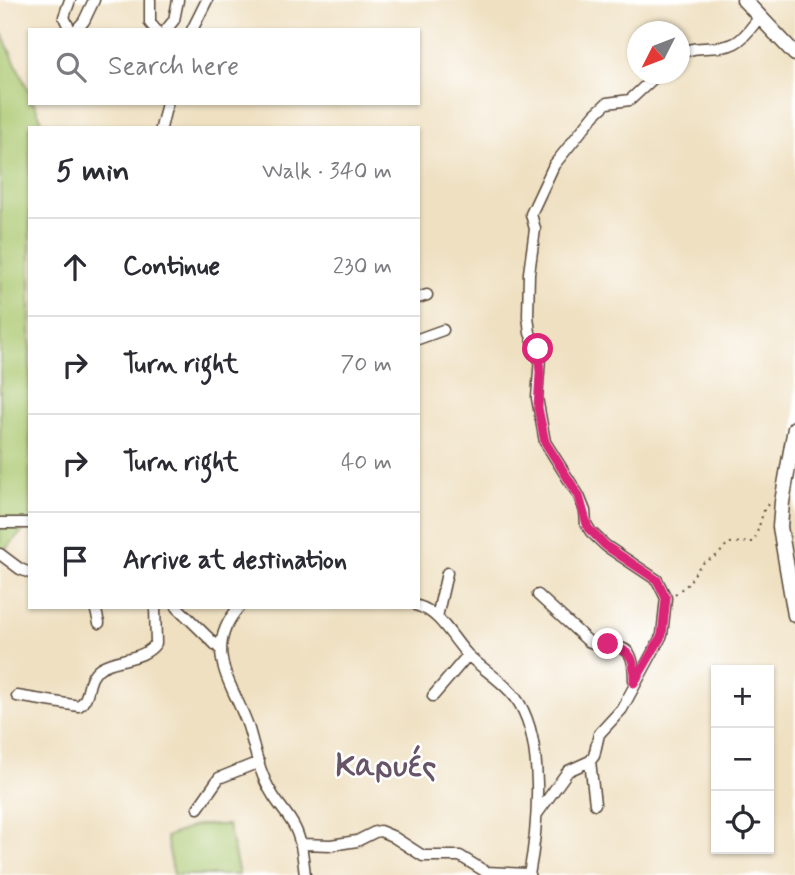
<!DOCTYPE html>
<meta charset="utf-8">
<style>
:root{--surface:#fff;--page:#f2f2f3;--text:#2b2b33;--muted:#7c7c81;--line:#e1e1e2}
body{margin:0;font-family:Mynerve,sans-serif;background:var(--page);color:var(--text)}
.controls{position:absolute;right:21px;bottom:21px;display:grid;overflow:hidden;border-radius:0px;box-shadow:0 2px 5px #0004}
.controls button{width:63px;height:63px;display:grid;place-items:center;padding:0;border:0;border-bottom:2px solid var(--line);background:var(--surface);color:var(--text);font:35px sans-serif}
.compass{position:absolute;left:627px;top:21px;width:63px;height:63px;border-radius:50%;background:var(--surface);box-shadow:0 2px 5px #0004;rotate:228deg}
.stop{position:absolute;width:21px;height:21px;margin:-16px;border:5px solid #db2777;border-radius:50%;background:#fff}
.stop.end{background:#db2777;border-color:#fff;box-shadow:0 2px 7px #0008}
.list{margin:0;padding:0;list-style:none}
h2{display:flex;justify-content:space-between;align-items:center;height:91px;margin:0;padding:0 28px;font-size:30px}
h2 small{font-size:23px;font-weight:400;color:var(--muted)}
.list li{display:grid;grid-template-columns:46px 1fr auto;gap:21px;align-items:center;box-sizing:border-box;height:98px;padding:0 28px;border-top:2px solid var(--line)}
.list b{display:block;font-size:26px;white-space:nowrap}
.list em{font-size:23px;font-style:normal;color:var(--muted)}
.icon{flex:none;width:38px;height:38px;fill:none;stroke:currentColor;stroke-width:2;stroke-linecap:round;stroke-linejoin:round}
.map{position:relative;flex:none;width:795px;height:875px;overflow:hidden}
.search{position:absolute;background:var(--surface);box-shadow:0 2px 5px #0004;left:28px;top:28px;width:392px;height:77px;display:flex;align-items:center;gap:18px;box-sizing:border-box;padding:0 24px;border-radius:0px;color:var(--muted);font-size:26px}
.panel{position:absolute;background:var(--surface);box-shadow:0 2px 5px #0004;left:28px;top:126px;width:392px;height:483px;border-radius:0px}
.map>svg:first-child{display:block}
.green{fill:#abc86f;stroke:#737946;stroke-width:2}
.lines{fill:none;stroke-linecap:round;stroke-linejoin:round}
.minor-casing{stroke:#564536;stroke-width:13}
.major-casing{stroke:#564536;stroke-width:17}
.path{stroke:#564536;stroke-width:2;stroke-dasharray:2 5;stroke-linecap:butt}
.minor{stroke:#fff;stroke-width:10}
.major{stroke:#fff;stroke-width:14}
.route{stroke:#db2777;stroke-width:9}
.labels{text-anchor:middle;stroke-width:5;stroke-linejoin:round;paint-order:stroke}
.quarter-label{font-size:32px;font-weight:bold;fill:#675467;stroke:#fff}
</style>
<div class="map">
<svg width="795" height="875" viewBox="0 0 795 875">
<rect width="100%" height="100%" fill="#fff"/>
<filter id="ink" filterUnits="userSpaceOnUse"><feTurbulence type="fractalNoise" baseFrequency=".0143" numOctaves="2"/><feDisplacementMap in="SourceGraphic" scale="14" xChannelSelector="R" yChannelSelector="G"/><feConvolveMatrix kernelMatrix="1 2 1 2 8 2 1 2 1" color-interpolation-filters="sRGB"/></filter>
<filter id="wash" filterUnits="userSpaceOnUse"><feTurbulence type="fractalNoise" baseFrequency=".00686" numOctaves="4" result="noise"/><feDisplacementMap in="SourceGraphic" scale="28" xChannelSelector="R" yChannelSelector="G"/><feGaussianBlur stdDeviation="1.57" result="paint"/><feColorMatrix in="noise" values="0 0 0 0 0 0 0 0 0 0 0 0 0 0 0 0 0 1.4 0 .05"/><feComposite in="paint" operator="in"/></filter>
<g filter="url(#wash)">
<rect width="100%" height="100%" fill="#efe0c1"/>
<path class="green" d="M0,30L30,94V103H34L45,128H30V523L0,555Z
M197,825H228L239,875H174L166,837Z"/>
</g>
<g filter="url(#ink)">
<g class="lines">
<g class="minor-casing">
<path id="minor" d="M150,0V23L156,30
M70,30L64,17L70,0
M76,30L84,21L94,0
M166,30L174,20L178,0
M192,30L207,0
M680,54C697,43 718,52 735,43C745,38 752,26 759,18
M161,128L167,103
M418,298L427,295
M418,339L443,330
M0,523H30
M0,554L20,569L30,573
M538,595L588,641C616,654 634,634 634,680
M418,606C440,612 452,638 467,654C482,669 502,680 515,697C546,737 538,828 529,875
M95,607L99,623
M177,607L221,650
M239,607C201,651 233,683 248,726C255,749 259,772 271,792C278,805 289,815 295,828C302,842 303,859 305,875
M437,617L447,573
M17,696L79,706C92,697 85,679 100,668C117,657 144,661 156,643L155,607
M433,696L468,655
M590,761L595,804
M198,808L219,778L259,762
M537,814L568,771L590,761L594,756L599,734L622,709L662,635L666,598L657,580L606,546L591,532L586,524L585,511L579,496L545,442L537,398L540,357L530,333L528,316L529,273L535,229L531,214L554,165L595,114L607,103L630,100L658,74
M301,844L331,845L357,841L375,832L380,831L392,836L423,856H460L486,872L529,874"/>
</g>
<g class="major-casing">
<path id="major" d="M744,0L795,54
M795,428L782,502L780,527L795,615"/>
</g>
<path class="path" d="M675,594L688,584L701,564L718,555L728,543L754,542L765,507L770,503"/>
<use href="#minor" class="minor"/>
<use href="#major" class="major"/>
</g>
</g>
<g class="lines" filter="url(#ink)">
<path class="route" d="M538,349L540,373L538,408L545,442L579,496L588,528L606,546L657,580L666,598L662,635L634,683C634,657 634,653 608,644"/>
</g>
<g class="labels">
<g class="quarter-label">
<text x="386" y="776">Καρυές</text>
</g>
</g>
</svg>
<div class="controls">
<button>+</button>
<button>−</button>
<button><svg class="icon" aria-label="locate" viewBox="0 0 24 24"><circle cx="12" cy="12" r="6"/><path d="M12 2v4M12 18v4M2 12h4M18 12h4"/></svg></button>
</div>
<svg class="compass" viewBox="-18 -18 36 36"><path d="M0-13l5 13h-10z" fill="#e53935"/><path d="M0 13l5-13h-10z" fill="#7c7c81"/></svg>
<div class="stop" style="left:538px;top:349px"></div>
<div class="stop end" style="left:608px;top:644px"></div>
<div class="search"><svg class="icon" aria-label="search" viewBox="0 0 24 24"><circle cx="10" cy="10" r="6"/><path d="M15 15l6 6"/></svg>Search here</div>
<section class="panel">
<h2>5 min<small>Walk · 340 m</small></h2>
<ul class="list">
<li><svg class="icon" aria-label="ahead" viewBox="0 0 24 24"><path d="M12 20V5M6 11l6-6 6 6"/></svg><div><b>Continue</b></div><em>230 m</em></li>
<li><svg class="icon" aria-label="right" viewBox="0 0 24 24"><path d="M7 20v-9h11M14 6l5 5-5 5"/></svg><div><b>Turn right</b></div><em>70 m</em></li>
<li><svg class="icon" aria-label="right" viewBox="0 0 24 24"><path d="M7 20v-9h11M14 6l5 5-5 5"/></svg><div><b>Turn right</b></div><em>40 m</em></li>
<li><svg class="icon" aria-label="arrive" viewBox="0 0 24 24"><path d="M6 21V4h12l-3 4 3 4H6"/></svg><div><b>Arrive at destination</b></div></li>
</ul>
</section>
</div>
